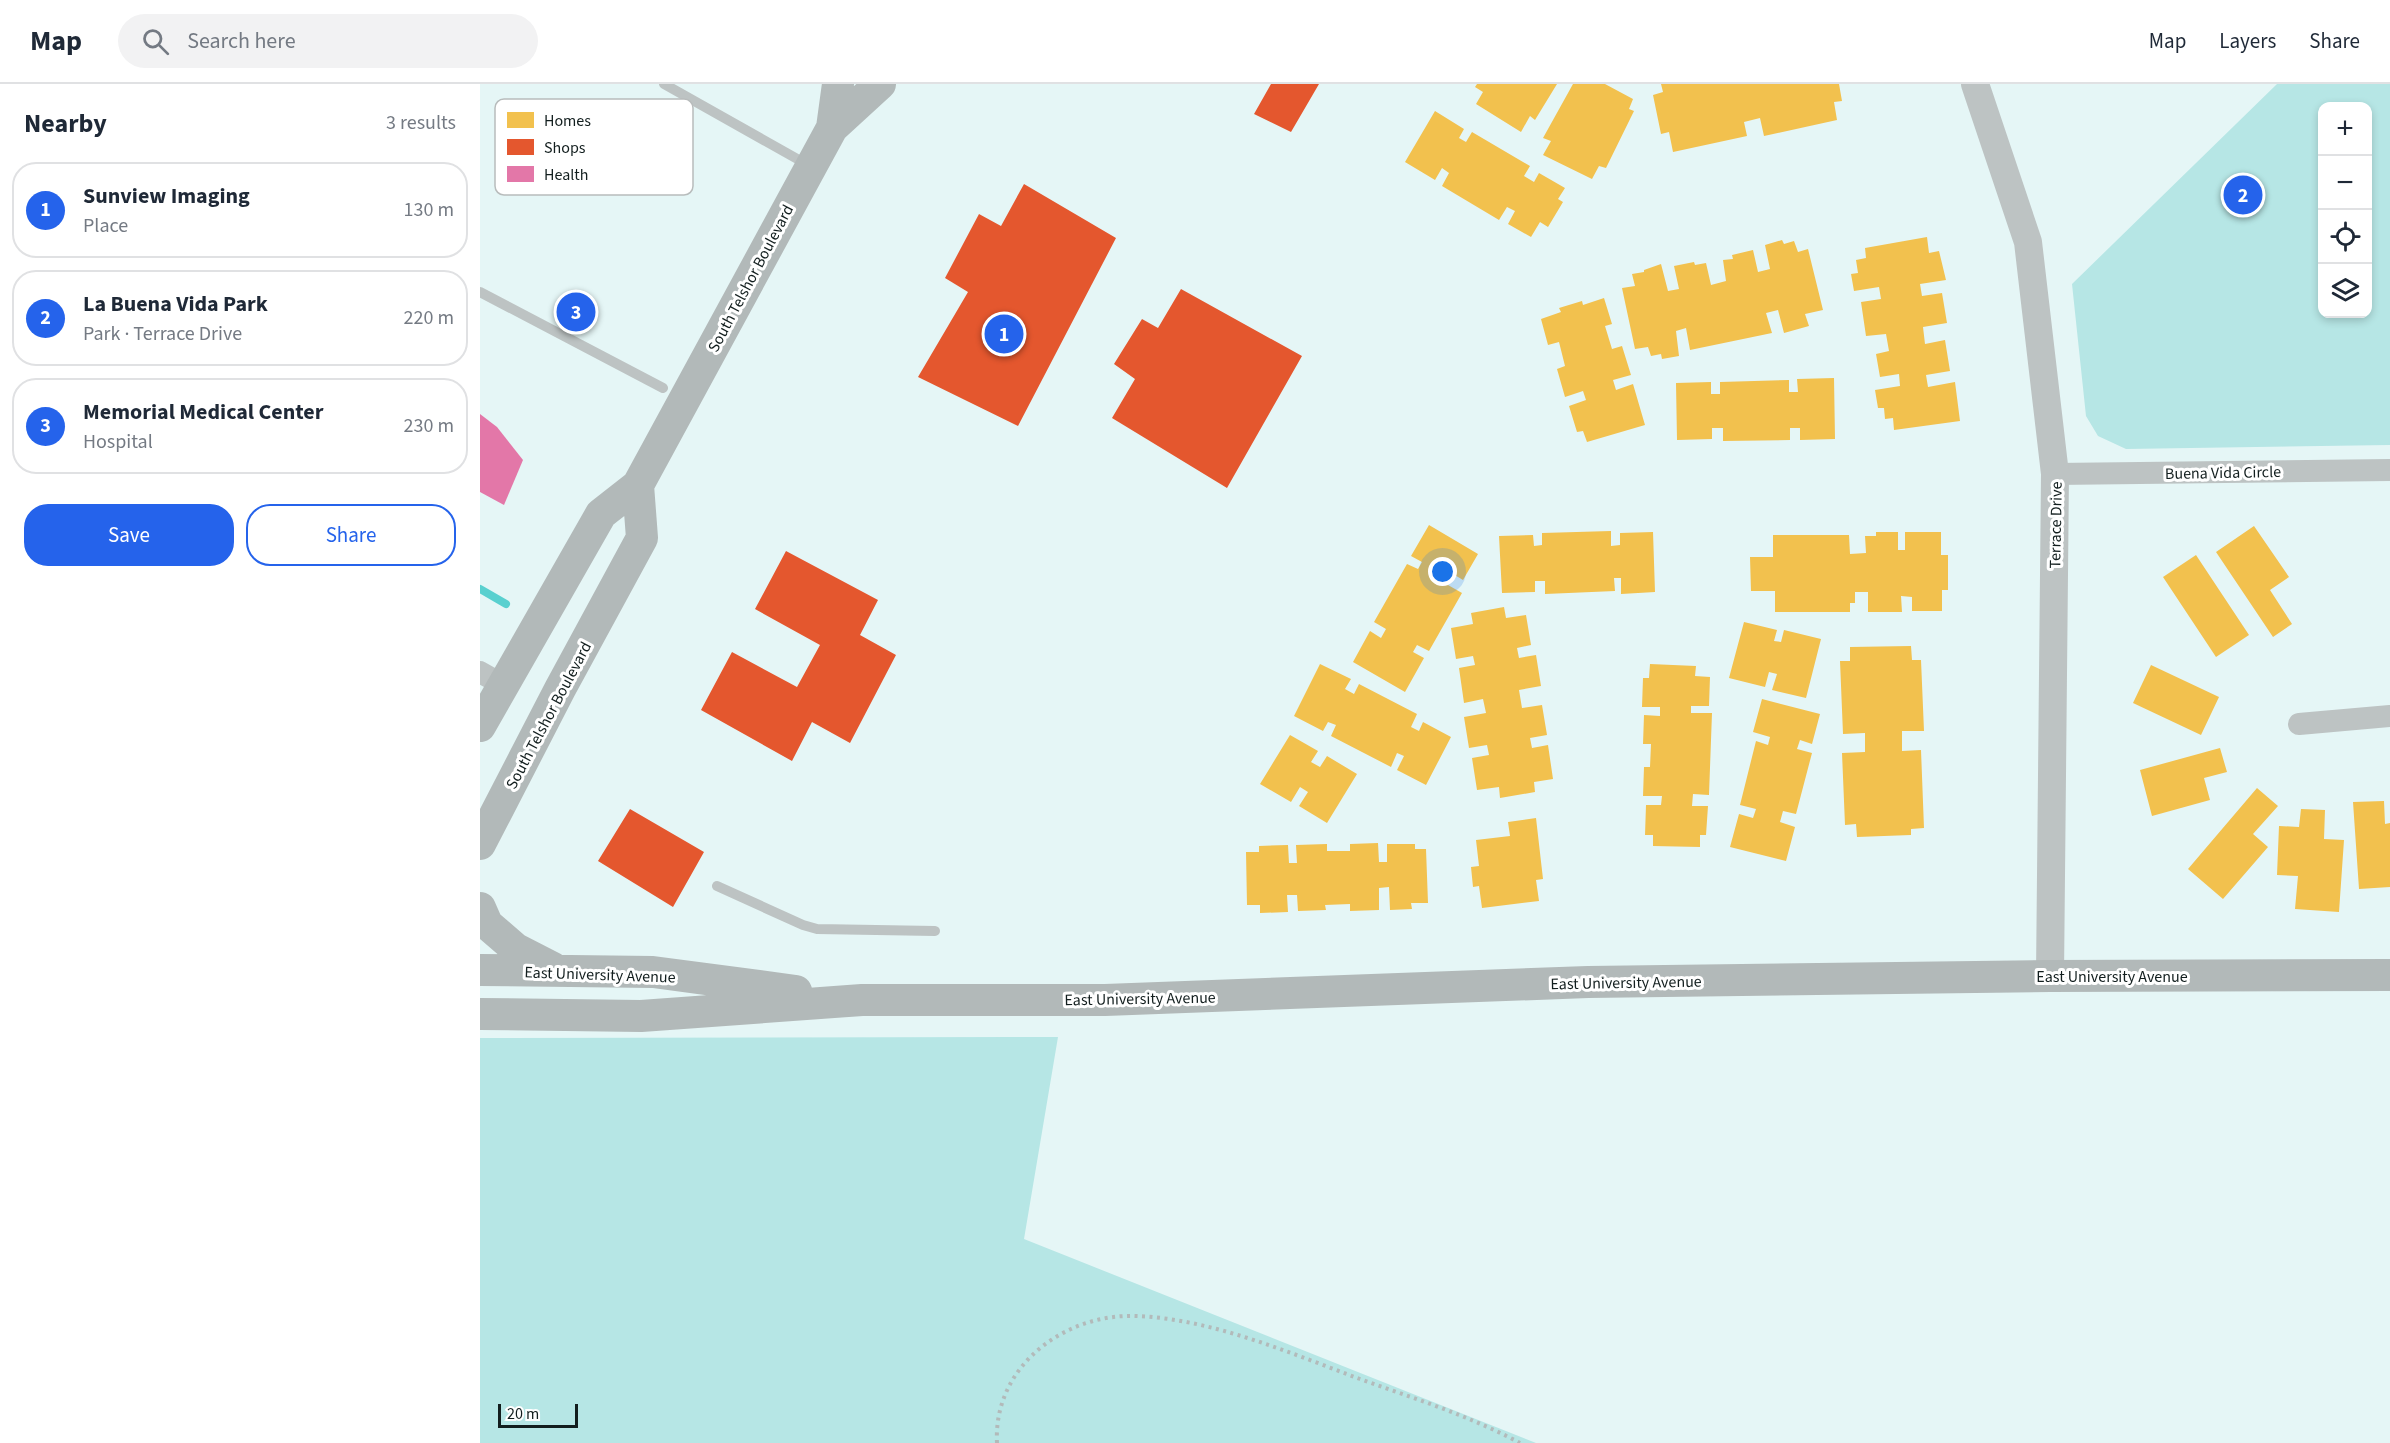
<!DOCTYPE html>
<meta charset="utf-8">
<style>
:root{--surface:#fff;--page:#f2f2f3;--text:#1f2937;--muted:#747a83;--line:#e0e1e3;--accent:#2563eb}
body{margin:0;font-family:"Source Sans 3",sans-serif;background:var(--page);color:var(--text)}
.controls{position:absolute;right:18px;top:18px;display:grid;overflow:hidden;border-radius:12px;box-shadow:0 3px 9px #0003}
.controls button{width:54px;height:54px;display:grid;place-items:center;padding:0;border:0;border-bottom:2px solid var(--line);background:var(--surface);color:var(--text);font:30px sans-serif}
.scale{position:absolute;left:18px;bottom:15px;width:80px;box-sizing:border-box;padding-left:6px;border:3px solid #121e1e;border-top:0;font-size:16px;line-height:21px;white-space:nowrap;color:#121e1e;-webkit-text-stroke:4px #fff;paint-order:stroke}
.you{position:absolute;left:963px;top:488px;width:21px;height:21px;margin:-15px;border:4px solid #fff;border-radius:50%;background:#1a73e8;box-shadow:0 0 0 9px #1a73e833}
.badge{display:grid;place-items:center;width:39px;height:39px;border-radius:50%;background:var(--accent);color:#fff;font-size:20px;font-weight:700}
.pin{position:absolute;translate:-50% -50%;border:3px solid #fff;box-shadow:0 2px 6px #0006}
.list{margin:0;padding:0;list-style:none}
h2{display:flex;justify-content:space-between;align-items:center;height:78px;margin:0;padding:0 24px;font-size:26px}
h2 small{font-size:20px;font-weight:400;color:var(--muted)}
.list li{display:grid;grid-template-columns:39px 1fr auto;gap:18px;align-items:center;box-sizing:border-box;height:96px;margin:0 12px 12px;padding:0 12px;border:2px solid var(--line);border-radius:24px}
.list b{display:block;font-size:22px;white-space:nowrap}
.list p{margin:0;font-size:20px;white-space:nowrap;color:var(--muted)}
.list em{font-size:20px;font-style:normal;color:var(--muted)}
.actions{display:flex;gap:12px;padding:18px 24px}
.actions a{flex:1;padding:14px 0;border:2px solid var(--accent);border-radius:24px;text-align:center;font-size:21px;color:var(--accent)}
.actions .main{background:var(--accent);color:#fff}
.icon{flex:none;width:33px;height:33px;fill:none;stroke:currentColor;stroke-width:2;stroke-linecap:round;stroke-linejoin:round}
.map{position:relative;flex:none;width:1910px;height:1359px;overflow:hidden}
header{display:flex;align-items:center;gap:36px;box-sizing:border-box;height:84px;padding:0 30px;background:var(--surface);border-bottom:2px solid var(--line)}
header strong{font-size:28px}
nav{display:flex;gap:33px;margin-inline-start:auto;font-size:21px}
.search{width:420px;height:54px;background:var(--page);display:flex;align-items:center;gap:15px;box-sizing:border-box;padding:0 21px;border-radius:33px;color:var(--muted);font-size:22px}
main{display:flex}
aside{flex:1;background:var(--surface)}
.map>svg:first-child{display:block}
.green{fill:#b6e6e5;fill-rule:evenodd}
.homes{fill:#f2c14e}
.shops{fill:#e4572e}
.health{fill:#e377a8}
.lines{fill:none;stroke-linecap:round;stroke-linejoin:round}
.stream{stroke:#59d0cf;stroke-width:8}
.path{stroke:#b2baba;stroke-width:4;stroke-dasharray:3 4.5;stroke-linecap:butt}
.service{stroke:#bdc3c3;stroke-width:10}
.minor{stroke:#bdc3c3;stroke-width:22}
.tertiary{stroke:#bdc3c3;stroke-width:28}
.secondary{stroke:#b2b9b9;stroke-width:32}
.labels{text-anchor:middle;stroke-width:6;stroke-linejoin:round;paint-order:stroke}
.street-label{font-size:16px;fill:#121e1e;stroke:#fff}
.key{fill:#fff;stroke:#b8bcbc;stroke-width:1.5}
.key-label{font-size:16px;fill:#121e1e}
</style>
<header>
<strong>Map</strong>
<div class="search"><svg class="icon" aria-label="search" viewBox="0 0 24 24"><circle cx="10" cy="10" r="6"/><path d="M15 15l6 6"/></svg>Search here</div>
<nav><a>Map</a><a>Layers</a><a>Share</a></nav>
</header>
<main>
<aside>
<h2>Nearby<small>3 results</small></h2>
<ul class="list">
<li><span class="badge">1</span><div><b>Sunview Imaging</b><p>Place</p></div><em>130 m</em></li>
<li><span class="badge">2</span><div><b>La Buena Vida Park</b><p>Park · Terrace Drive</p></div><em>220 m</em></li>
<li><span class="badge">3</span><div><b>Memorial Medical Center</b><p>Hospital</p></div><em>230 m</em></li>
</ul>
<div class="actions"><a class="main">Save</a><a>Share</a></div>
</aside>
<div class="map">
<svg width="1910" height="1359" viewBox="0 0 1910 1359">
<rect width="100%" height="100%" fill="#e5f6f6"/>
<path class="green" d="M1797,0H1910V361L1646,365L1618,352L1606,332L1592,200ZM1842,22H1888V230H1842Z
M578,953L544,1155L1056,1359H0V954Z"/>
<path class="homes" d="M997,0H1077L1055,36L1050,32L1041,48L996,20L1003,8L995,3Z
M1093,0H1125L1153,15L1149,25L1154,27L1126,84L1119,82L1112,95L1063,71L1071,57L1063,54Z
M1181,0H1359L1362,17L1354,18L1357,36L1284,52L1280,34L1264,38L1267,52L1193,68L1189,48L1181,50L1173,11L1183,8Z
M955,27L984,45L979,54L986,58L992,48L1050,82L1044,92L1054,98L1059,89L1085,104L1078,115L1083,118L1068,143L1060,138L1051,153L1028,140L1035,127L1027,123L1019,136L962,102L969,89L962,84L955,96L925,78Z
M1447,153L1449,169L1459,167L1466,196L1440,200L1442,212L1462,209L1467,239L1443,243L1445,260L1465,256L1470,287L1446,291L1448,303L1475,298L1480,337L1414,346L1413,334L1405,335L1404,324H1398L1395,306L1420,302L1419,290L1400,293L1396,270L1409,267L1406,250L1386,252L1381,218L1401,215L1399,203L1374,207L1371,190L1378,189L1376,176L1386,174L1385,164Z
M1302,156L1304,160L1314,157L1318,168L1328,165L1343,226L1325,230L1329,242L1304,249L1298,226L1286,229L1292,249L1210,266L1206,244L1196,247L1199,272L1182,275L1181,270L1171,272L1168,263L1155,265L1142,204L1155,202L1152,190L1164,188V186L1181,180L1188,207L1199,205L1194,182L1214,178L1215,181L1226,179L1231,201L1246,197L1243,176L1253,175L1252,171L1273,166L1278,188L1290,185L1285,161Z
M1124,214L1132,240L1125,242L1132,265L1142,262L1151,291L1133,296L1136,306L1153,300L1165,341L1107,358L1103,347L1097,348L1089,322L1106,316L1103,307L1085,313L1077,285L1085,282L1079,258L1068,261L1061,235L1081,228L1079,224L1102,217L1103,221Z
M1354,294L1355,355L1320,356V344H1310V356L1243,357V344H1232V355L1197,356L1196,299L1231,298V310H1240V298L1309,296V308H1318L1317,295Z
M949,441L998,470L983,496L973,490L968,501L982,509L949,567L937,561L933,568L944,574L925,608L873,578L890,547L901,554L906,545L894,538L927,480L938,485L942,478L931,472Z
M1774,442L1809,493L1790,506L1812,540L1793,553L1736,468Z
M1131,447V462L1140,461V449L1173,448L1175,508L1141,510V494H1134L1135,507L1065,510V497H1055V508L1022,509L1019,452L1053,451L1054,462L1062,461V449Z
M1396,448H1418V466H1425V448H1461V471H1468V506H1462V527H1432V513L1421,512L1422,528H1388V508H1375V519H1370V528H1295V507H1271L1270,473H1293V451H1369L1370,470L1386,469L1385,452H1396Z
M1716,471L1769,551L1736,573L1683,493Z
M1024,523L1026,534L1046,531L1051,561L1037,564L1039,574L1056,571L1061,602L1039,606L1042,624L1062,621L1067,651L1050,654L1052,664L1068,661L1073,695L1054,698L1055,708L1020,714L1019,703L997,706L992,674L1009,671L1007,661L989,664L984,633L1006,629L1003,615L984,619L979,584L995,581L993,572L976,575L971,544L993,540L991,529Z
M1264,538L1297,546L1294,557L1301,558L1304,546L1341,555L1326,614L1292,606L1297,590L1289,588L1285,603L1249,594Z
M1431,562L1432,576H1441L1444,647H1422V667L1441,666L1444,744L1431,745V751L1377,753L1376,740L1365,741L1362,669L1385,668V649L1363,650L1360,577H1370V563Z
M840,580L871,595L865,605L874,610L879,600L937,630L931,643L939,647L943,638L971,653L946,701L917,686L924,672L917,669L911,683L851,652L856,641L848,638L843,647L814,632Z
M1170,580L1216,582L1215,592L1230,593L1229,622H1211V629H1232L1229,711L1213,710L1212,722H1228L1226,751H1220V763L1173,762V751H1165L1166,721H1181L1182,712H1163L1164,683H1170L1171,660H1163L1164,631L1180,632V623H1162L1163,594H1169Z
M1671,581L1739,613L1721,651L1653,619Z
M1282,615L1340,630L1332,660L1320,656L1317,665L1332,669L1316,730L1303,727L1300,738L1315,743L1306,777L1250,763L1259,730L1273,734L1276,725L1260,721L1276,657L1288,661L1290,653L1273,648Z
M810,651L838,667L831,678L840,683L847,672L877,690L847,739L819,722L828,708L820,703L811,718L780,700Z
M1740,664L1747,688L1724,694L1730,716L1672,732L1660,686Z
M1777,704L1798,722L1773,750L1788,763L1743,815L1708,785Z
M1904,717L1905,740L1910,739V803L1879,805L1873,718Z
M1821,725L1845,726L1844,755L1864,756L1859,828L1815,825L1818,792L1797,791L1799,742L1819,743Z
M1056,734L1063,795L1056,796L1059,817L1002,824L999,802L993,803L991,783L999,782L996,756L1030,752L1028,738Z
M898,759L899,778H907V760H935V765H946L948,819H931L932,825L910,826L909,803L899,804V826L870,827V820L845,821L846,826L818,827L817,811H807L808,828L780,829V821H767L766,768H779V762L808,761L809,779H817L816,761L847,760V767H870V760Z"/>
<path class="shops" d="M791,0H839L811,48L774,30Z
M544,100L636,154L538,342L438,293L488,208L465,194L499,130L521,142Z
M701,205L822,272L747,404L632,334L655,295L634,280L662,235L678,244Z
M306,467L398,516L380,551L416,571L370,659L332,638L312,677L221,626L252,568L317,603L340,561L275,525Z
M150,725L224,768L193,823L118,777Z"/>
<path class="health" d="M0,330L17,343L43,376L24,421L0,408Z"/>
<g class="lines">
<path class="stream" d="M0,505L26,520"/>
<path class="path" d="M517,1359C513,1282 585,1229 657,1232C732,1235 810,1269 880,1295C933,1314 990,1332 1040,1359"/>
<path class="service" d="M184,0L328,81
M0,208L183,304
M237,802L323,841L337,845L455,847"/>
<path class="minor" d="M1575,390L1910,386
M0,588L23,601
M1819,640L1910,632"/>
<path class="tertiary" d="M1495,0L1548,158L1575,390L1570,892"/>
<path class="secondary" d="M352,44L358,0
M0,642L121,430L158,401L352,44L400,0
M0,760L80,605L162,454L158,401
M0,824L7,840L36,865L73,884
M0,886L173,888L316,907
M0,930L161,932L382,916H625L1108,898L1570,892L1910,891"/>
</g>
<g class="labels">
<g class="street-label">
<text transform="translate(270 194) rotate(-62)" y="6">South Telshor Boulevard</text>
<text transform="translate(1743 388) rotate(-1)" y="6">Buena Vida Circle</text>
<text transform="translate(1575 441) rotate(-89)" y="6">Terrace Drive</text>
<text transform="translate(68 631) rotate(-62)" y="6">South Telshor Boulevard</text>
<text transform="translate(120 890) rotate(2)" y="6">East University Avenue</text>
<text x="1632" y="898">East University Avenue</text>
<text transform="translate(1146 898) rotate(-1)" y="6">East University Avenue</text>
<text transform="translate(660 914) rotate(-1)" y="6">East University Avenue</text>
</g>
</g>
<rect x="15" y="15" width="198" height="96" rx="9" class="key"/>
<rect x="27" y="28" width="27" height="16" fill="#f2c14e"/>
<rect x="27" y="55" width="27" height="16" fill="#e4572e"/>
<rect x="27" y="82" width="27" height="16" fill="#e377a8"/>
<g class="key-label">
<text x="64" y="42">Homes</text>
<text x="64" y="69">Shops</text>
<text x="64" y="96">Health</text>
</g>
</svg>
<div class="controls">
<button>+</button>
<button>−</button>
<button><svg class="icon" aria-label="locate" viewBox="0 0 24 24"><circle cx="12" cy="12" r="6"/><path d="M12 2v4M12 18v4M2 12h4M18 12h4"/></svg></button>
<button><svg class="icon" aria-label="layers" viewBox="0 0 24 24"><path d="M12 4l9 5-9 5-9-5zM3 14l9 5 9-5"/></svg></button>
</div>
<div class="scale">20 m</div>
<div class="you"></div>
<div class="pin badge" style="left:524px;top:250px">1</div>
<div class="pin badge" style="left:1763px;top:111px">2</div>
<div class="pin badge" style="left:96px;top:228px">3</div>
</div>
</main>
